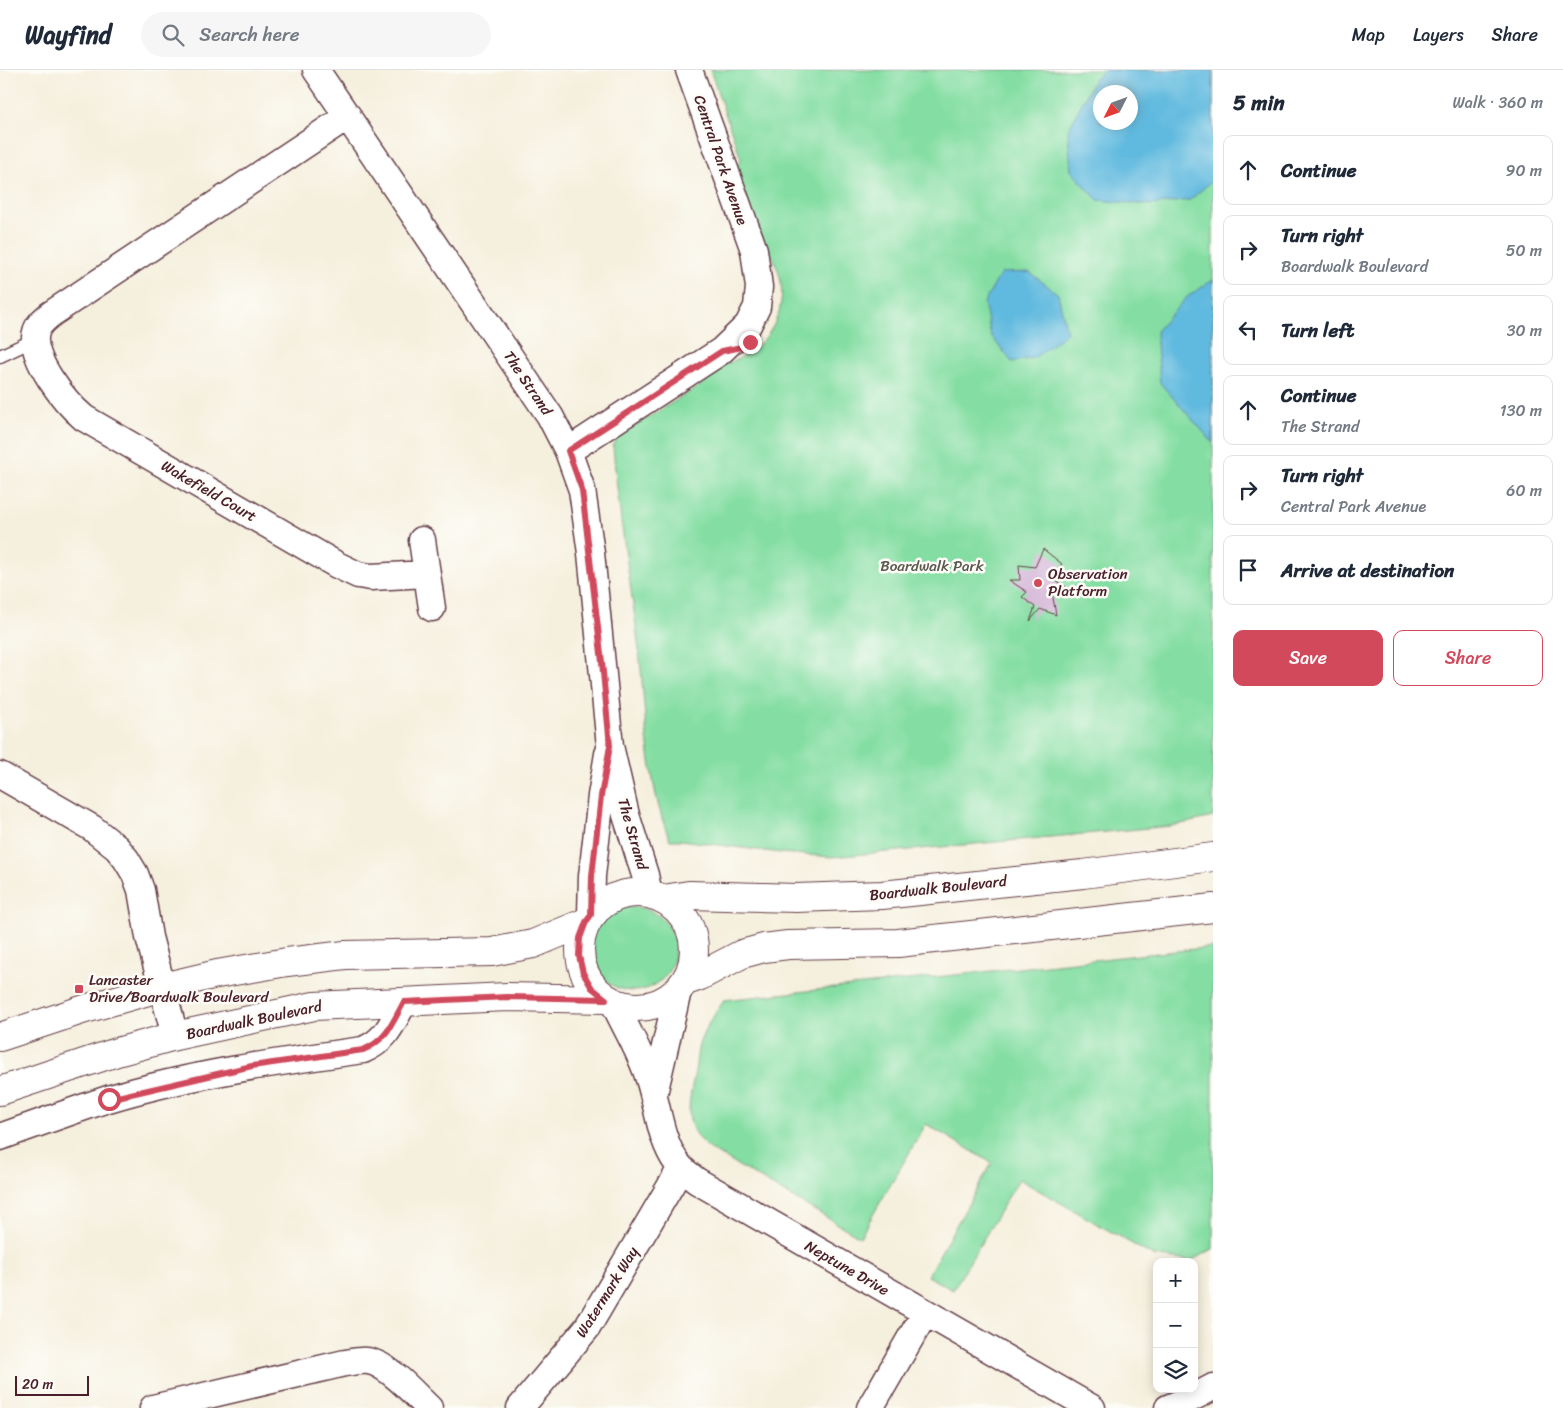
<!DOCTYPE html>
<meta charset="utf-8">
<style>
:root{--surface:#fff;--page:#f6f6f7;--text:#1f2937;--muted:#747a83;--line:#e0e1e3;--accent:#d1495b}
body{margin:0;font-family:Sriracha,sans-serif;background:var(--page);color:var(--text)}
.controls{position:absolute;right:15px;bottom:15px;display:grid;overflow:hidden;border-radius:10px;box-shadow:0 2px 12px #0003}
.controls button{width:45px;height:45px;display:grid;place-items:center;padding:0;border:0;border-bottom:1px solid var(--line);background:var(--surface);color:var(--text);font:25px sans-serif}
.compass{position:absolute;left:1093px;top:15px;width:45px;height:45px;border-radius:50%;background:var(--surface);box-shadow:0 2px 12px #0003;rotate:228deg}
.scale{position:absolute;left:15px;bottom:12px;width:74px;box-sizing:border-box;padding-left:5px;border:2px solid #4a1f2b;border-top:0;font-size:14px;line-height:18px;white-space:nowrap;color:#4a1f2b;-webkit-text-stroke:4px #fdfcf7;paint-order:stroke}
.stop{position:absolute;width:15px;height:15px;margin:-11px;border:4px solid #d1495b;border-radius:50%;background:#fff}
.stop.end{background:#d1495b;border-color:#fff;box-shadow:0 1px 5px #0008}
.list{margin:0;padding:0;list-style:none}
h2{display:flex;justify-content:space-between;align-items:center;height:65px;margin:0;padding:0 20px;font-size:21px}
h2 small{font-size:16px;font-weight:400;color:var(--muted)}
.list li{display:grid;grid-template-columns:32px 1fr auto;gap:15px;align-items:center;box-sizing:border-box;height:70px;margin:0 10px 10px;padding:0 10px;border:1px solid var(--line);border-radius:10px}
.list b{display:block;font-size:19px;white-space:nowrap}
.list p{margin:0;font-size:16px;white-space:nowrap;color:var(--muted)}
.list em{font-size:16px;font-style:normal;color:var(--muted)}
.actions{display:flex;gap:10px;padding:15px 20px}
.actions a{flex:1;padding:11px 0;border:1px solid var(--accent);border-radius:10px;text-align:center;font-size:18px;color:var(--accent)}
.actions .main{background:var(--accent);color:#fff}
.icon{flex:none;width:28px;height:28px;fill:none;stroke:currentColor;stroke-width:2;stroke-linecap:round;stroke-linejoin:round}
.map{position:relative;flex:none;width:1213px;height:1338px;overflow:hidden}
header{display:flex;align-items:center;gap:30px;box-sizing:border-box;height:70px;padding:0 25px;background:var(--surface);border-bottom:1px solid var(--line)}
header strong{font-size:24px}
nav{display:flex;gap:28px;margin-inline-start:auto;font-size:18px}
.search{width:350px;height:45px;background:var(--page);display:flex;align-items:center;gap:12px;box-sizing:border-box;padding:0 18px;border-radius:28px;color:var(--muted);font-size:19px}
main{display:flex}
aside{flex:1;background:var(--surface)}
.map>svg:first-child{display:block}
.green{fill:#84dea3;stroke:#677e67;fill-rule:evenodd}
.water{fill:#61badf;stroke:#566c85;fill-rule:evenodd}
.building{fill:#d2b1d5}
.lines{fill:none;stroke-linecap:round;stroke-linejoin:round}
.lane-casing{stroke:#643e46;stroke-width:15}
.street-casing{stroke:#643e46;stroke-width:29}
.secondary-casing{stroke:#643e46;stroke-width:30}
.lane{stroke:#fff;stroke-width:12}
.street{stroke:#fff;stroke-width:26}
.secondary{stroke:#fff;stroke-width:28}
.route{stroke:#d1495b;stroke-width:6}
.poi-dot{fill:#d1495b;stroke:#fdfcf7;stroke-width:2}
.labels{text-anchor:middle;stroke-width:5;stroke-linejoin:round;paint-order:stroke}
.street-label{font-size:15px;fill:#4a1f2b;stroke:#fdfcf7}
.park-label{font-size:15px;fill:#5b584f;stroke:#fdfcf7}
.poi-label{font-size:15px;fill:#4a1f2b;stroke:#fdfcf7;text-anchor:start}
</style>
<header>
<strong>Wayfind</strong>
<div class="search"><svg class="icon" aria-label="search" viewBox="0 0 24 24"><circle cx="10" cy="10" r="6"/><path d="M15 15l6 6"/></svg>Search here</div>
<nav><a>Map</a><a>Layers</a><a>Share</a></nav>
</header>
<main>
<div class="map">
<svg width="1213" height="1338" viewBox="0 0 1213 1338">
<rect width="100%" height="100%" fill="#fdfcf7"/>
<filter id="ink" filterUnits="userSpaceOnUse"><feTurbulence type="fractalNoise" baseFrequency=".02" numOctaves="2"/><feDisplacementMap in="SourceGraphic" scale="10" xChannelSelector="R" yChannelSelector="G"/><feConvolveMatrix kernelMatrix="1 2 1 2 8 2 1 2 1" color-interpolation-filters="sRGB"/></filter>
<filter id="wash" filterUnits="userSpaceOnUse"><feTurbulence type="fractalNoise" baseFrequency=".0096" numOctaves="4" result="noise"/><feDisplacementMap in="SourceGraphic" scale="20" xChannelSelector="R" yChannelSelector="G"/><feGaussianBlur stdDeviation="1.12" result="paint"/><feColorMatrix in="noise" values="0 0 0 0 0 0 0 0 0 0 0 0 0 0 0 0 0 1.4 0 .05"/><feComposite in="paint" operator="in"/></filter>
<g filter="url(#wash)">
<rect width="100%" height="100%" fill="#f5efdd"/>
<path class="green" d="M710,0H1213V747L1171,756L832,787L781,783L681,770H670C645,711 646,635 638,572C630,507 618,442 613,376L618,366L706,312L708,301C722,295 740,290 753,280C779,259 789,226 776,195C772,183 763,173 758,161C750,141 743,121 735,100L741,89ZM1100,22H1130V52H1100Z
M591 879a42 42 0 1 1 84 0a42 42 0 1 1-84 0Z
M1213,877V1179L1190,1191L1153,1186L1019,1109L953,1220L927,1206L992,1093L926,1054L860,1167L713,1081C680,1059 689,1034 695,1001C697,990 697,976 702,967C707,954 717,942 724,930Z"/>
<path class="water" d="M1104,0H1213V110L1190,130L1150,135L1098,130L1071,101L1068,60L1094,10ZM1100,22H1130V52H1100Z
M1029,202L1058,224L1067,263L1034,288L1012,292L991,266L984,233L1001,203Z
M1213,210V373L1160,313L1156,261L1187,227Z"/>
<g id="blocks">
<path class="building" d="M1043,479L1062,494L1050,507L1066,517L1052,522L1056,545L1040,539L1030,551L1035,537L1022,527L1027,522L1009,510H1020L1019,495L1035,497Z"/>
</g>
</g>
<g filter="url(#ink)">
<use href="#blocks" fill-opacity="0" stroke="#643e46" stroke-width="1"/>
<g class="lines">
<g class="lane-casing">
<path id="lane" d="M0,286L34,270"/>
</g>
<g class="street-casing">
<path id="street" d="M316,0L550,346L568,381L582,420L591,483L610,676L626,745L645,805L649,824
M348,46L51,244C45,249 38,254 36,262C28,287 66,333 84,348L337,495L358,505L371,507L427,504
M568,381L721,281L748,255L757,237L759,217L754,180L689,0
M422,470L432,538
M0,705L92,758L117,778L126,789L135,804L141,820L149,867L175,966
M591,845L592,806L601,726L608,684
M614,933C625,957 640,981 648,1006C658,1034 659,1068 677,1093C682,1100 690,1106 697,1111L1092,1338
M654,1024L678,921
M0,1067C36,1054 72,1041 108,1029C191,1004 277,992 363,980C387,970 392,953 404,932
M153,1338L345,1293C352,1292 361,1290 368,1291C388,1294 414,1324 429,1338
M520,1338L587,1258L681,1098
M870,1338L925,1243
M1168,1338L1192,1328L1213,1317"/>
</g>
<g class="secondary-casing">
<path id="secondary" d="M580 880a57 57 0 1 1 114 0a57 57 0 1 1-114 0Z
M663,829L689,825L796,828L882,825L1083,804L1213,787
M686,911L700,906L742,884L764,878L788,875L898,873L1213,838
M0,967L85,939L162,917L217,904L287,892L345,885L492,882L533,874L586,852
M0,1021L117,982L175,966L314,936L507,927L606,929"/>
</g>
<use href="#lane" class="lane"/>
<use href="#street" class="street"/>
<use href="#secondary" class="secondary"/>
</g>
</g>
<g class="lines" filter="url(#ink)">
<path class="route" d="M109,1029L252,996L363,980C387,970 392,953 404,932L507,927L606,929L592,918L583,903L579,886L580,868L586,852L591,845L592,806L601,726L610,676L602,592L585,446L582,420L568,381L722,281L742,277L750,272"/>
</g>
<g class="poi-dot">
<circle cx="1038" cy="513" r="5"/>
<rect x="74" y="914" width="10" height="10" rx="2.5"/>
</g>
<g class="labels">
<g class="street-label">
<text transform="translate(721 90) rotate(71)" y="5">Central Park Avenue</text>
<text transform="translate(528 313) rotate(56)" y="5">The Strand</text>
<text transform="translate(209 421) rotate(30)" y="5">Wakefield Court</text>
<text transform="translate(633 764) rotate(74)" y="5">The Strand</text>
<text transform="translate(938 818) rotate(-6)" y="5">Boardwalk Boulevard</text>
<text transform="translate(254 950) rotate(-12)" y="5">Boardwalk Boulevard</text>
<text transform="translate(847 1198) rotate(30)" y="5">Neptune Drive</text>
<text transform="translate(607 1222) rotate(-58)" y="5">Watermark Way</text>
</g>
<g class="park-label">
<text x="932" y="501">Boardwalk Park</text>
</g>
<g class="poi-label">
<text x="1048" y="509">Observation<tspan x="1048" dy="17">Platform</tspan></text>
<text x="89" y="915">Lancaster<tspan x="89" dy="17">Drive/Boardwalk Boulevard</tspan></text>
</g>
</g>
</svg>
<div class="controls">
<button>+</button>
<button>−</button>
<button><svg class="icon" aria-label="layers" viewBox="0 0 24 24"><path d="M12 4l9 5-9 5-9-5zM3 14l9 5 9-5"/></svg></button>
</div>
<svg class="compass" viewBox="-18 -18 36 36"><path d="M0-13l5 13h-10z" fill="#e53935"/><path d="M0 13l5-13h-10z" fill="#747a83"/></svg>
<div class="scale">20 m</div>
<div class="stop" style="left:109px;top:1029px"></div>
<div class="stop end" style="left:750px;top:272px"></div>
</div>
<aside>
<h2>5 min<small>Walk · 360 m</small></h2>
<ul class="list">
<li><svg class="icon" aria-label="ahead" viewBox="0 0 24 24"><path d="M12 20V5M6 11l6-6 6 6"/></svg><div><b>Continue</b></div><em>90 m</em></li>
<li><svg class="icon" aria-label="right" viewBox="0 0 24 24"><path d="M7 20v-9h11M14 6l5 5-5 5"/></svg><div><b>Turn right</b><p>Boardwalk Boulevard</p></div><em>50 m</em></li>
<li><svg class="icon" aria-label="left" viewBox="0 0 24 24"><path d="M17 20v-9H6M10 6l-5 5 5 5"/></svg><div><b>Turn left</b></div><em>30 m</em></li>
<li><svg class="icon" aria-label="ahead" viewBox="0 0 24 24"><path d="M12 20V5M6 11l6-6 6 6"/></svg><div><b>Continue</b><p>The Strand</p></div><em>130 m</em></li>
<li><svg class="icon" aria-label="right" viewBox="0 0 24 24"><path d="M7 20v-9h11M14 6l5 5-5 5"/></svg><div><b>Turn right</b><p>Central Park Avenue</p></div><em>60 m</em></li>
<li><svg class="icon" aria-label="arrive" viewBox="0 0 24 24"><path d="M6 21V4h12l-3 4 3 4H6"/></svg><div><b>Arrive at destination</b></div></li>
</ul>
<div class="actions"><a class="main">Save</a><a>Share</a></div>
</aside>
</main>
